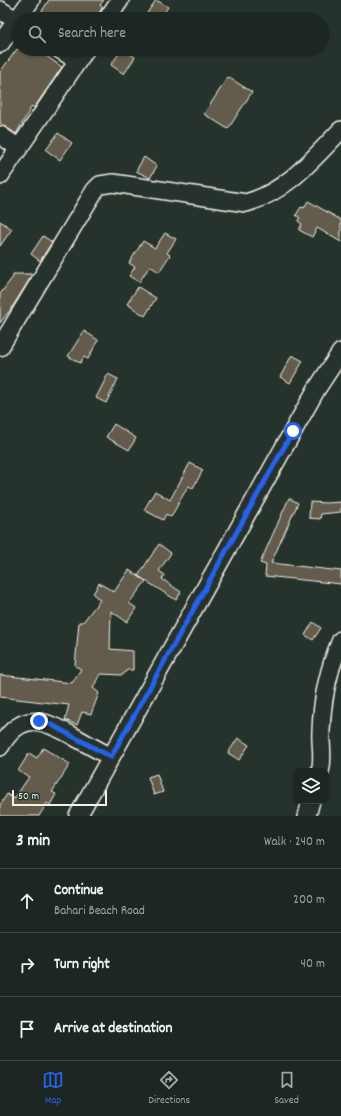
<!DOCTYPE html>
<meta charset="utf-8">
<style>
:root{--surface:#1c2622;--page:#29322f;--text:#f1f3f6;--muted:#a0a5a5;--line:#3a4340;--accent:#2563eb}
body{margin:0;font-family:Dekko,sans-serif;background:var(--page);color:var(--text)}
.controls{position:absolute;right:12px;bottom:12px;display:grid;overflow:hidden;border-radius:8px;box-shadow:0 1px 3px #0004}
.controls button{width:36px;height:36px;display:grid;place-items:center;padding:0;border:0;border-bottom:1px solid var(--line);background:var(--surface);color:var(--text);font:20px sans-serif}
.scale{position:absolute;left:12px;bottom:10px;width:95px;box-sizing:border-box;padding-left:4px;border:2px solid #f4f1e8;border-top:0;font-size:11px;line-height:14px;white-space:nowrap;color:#f4f1e8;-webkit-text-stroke:3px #26332d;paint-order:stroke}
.stop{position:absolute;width:12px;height:12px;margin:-9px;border:3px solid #2563eb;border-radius:50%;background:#fff}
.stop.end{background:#2563eb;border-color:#fff;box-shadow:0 1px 4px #0008}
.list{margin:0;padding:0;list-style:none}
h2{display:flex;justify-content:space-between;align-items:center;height:52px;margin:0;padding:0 16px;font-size:17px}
h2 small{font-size:13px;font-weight:400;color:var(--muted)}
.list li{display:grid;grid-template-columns:26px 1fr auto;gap:12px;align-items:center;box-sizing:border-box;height:64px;padding:0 16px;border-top:1px solid var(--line)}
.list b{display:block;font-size:15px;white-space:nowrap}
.list p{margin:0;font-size:13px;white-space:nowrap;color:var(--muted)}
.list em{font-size:13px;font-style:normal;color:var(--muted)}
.icon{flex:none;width:22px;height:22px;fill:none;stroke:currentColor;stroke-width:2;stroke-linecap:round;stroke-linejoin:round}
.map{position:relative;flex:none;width:341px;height:816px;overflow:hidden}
.search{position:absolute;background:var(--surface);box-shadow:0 1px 3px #0004;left:12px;right:12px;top:12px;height:44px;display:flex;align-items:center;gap:10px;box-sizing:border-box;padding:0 14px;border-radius:22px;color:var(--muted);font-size:15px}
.sheet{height:244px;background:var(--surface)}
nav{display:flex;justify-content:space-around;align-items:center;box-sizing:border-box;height:56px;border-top:1px solid var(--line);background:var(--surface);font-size:11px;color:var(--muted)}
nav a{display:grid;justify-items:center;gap:2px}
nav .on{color:var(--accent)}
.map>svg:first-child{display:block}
.building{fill:#645c4e;stroke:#f4f1e8}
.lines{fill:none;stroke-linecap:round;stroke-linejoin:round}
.minor-casing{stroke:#f4f1e8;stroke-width:20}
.minor{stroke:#26332d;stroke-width:17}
.route{stroke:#2563eb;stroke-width:5}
</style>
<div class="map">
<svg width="341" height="816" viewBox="0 0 341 816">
<rect width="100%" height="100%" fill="#26332d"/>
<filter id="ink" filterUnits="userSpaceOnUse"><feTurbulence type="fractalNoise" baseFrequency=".025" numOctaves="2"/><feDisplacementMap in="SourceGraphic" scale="8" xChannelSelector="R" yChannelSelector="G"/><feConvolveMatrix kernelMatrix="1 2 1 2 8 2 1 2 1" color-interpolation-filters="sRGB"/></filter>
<g filter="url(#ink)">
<path class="building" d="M49,0H104L100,5L103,7L95,19H37Z
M156,0L168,7L160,19H143Z
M17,49H36L62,67L34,108L32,106L16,134L0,123V72Z
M122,49L135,57L124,74L111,65Z
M228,77L252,92L228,129L204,114Z
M58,133L72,143L60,160L46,150Z
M144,157L157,166L150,178L136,171Z
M308,201L341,220V242L317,228L312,237L299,230L302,224L298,221L300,218L296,215L301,207L304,208Z
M0,221L12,229L0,246Z
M165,233L176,239L167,253L170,255L159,272L150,266L139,282L129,276L135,267L129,263L143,241L155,248Z
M43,236L52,242L40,261L31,254Z
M13,274H31V277L11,309L0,323V294L13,277Z
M138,287L156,298L145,316L127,304Z
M84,331L98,340L88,359L84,357L80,363L68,356Z
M292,355L303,361L290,383L280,377Z
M108,374L118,379L106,403L96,398Z
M114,424L136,438L129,450L106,437Z
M190,463L203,470L193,488L188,486L171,517L166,514L163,520L144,510L155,491L170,500Z
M289,498L298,503L271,563L341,571V584L265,576L266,565L260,563Z
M310,502L326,503L341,502V512L321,514L320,519L309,518Z
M159,544L171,553L159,571L165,575L162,579L181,592L176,600L138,576Z
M129,570L146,581L129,603L136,608L127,622L111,611L110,649L133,651V670H127L123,675L100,674L93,688L99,693L91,714L82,712L77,725L65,720L69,705L0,697V675L72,683L81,669L75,666L79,622H83L100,600L93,594L99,583L114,592Z
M313,622L321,628L313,640L305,635Z
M238,738L249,745L239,760L228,753Z
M43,748L70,764L52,792L56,794L50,805L47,803L39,816H0V805L7,794L14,799L29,777L18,771L29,753L37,758Z
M157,774L163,792L154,795L148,777Z"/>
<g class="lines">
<g class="minor-casing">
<path id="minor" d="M0,10L19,22
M107,19L120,0
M0,44L31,0
M59,49L78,61
M0,135L19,148
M0,176L86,49
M0,347L95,190L100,185L113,183L246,203C286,192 313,159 341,130
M0,747C21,711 42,719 73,736C85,743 98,750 111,757
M320,771C324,758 320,744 321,731C322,698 328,670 341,640
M78,816L316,390L341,352
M307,816L311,801"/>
</g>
<use href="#minor" class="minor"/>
</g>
</g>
<g class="lines" filter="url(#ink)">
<path class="route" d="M39,721L50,724L111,757L293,431"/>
</g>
</svg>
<div class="controls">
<button><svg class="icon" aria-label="layers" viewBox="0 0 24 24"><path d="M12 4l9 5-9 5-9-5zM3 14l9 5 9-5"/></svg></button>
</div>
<div class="scale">50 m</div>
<div class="stop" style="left:293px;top:431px"></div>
<div class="stop end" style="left:39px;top:721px"></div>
<div class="search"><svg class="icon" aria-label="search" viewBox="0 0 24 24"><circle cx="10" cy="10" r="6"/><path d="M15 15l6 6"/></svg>Search here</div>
</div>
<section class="sheet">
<h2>3 min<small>Walk · 240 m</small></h2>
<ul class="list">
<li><svg class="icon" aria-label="ahead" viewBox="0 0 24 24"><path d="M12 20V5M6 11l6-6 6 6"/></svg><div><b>Continue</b><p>Bahari Beach Road</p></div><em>200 m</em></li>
<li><svg class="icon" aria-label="right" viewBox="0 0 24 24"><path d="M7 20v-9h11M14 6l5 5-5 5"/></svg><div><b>Turn right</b></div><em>40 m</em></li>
<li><svg class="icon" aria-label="arrive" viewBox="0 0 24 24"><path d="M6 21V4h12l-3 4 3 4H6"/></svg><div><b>Arrive at destination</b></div></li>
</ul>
</section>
<nav>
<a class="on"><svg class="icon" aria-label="map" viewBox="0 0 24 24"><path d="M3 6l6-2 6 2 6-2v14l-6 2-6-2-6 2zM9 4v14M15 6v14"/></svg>Map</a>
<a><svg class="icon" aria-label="directions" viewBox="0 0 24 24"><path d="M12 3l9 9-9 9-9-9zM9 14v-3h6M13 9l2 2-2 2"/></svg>Directions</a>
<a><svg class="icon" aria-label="saved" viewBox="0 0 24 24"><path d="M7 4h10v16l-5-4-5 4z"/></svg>Saved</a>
</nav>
